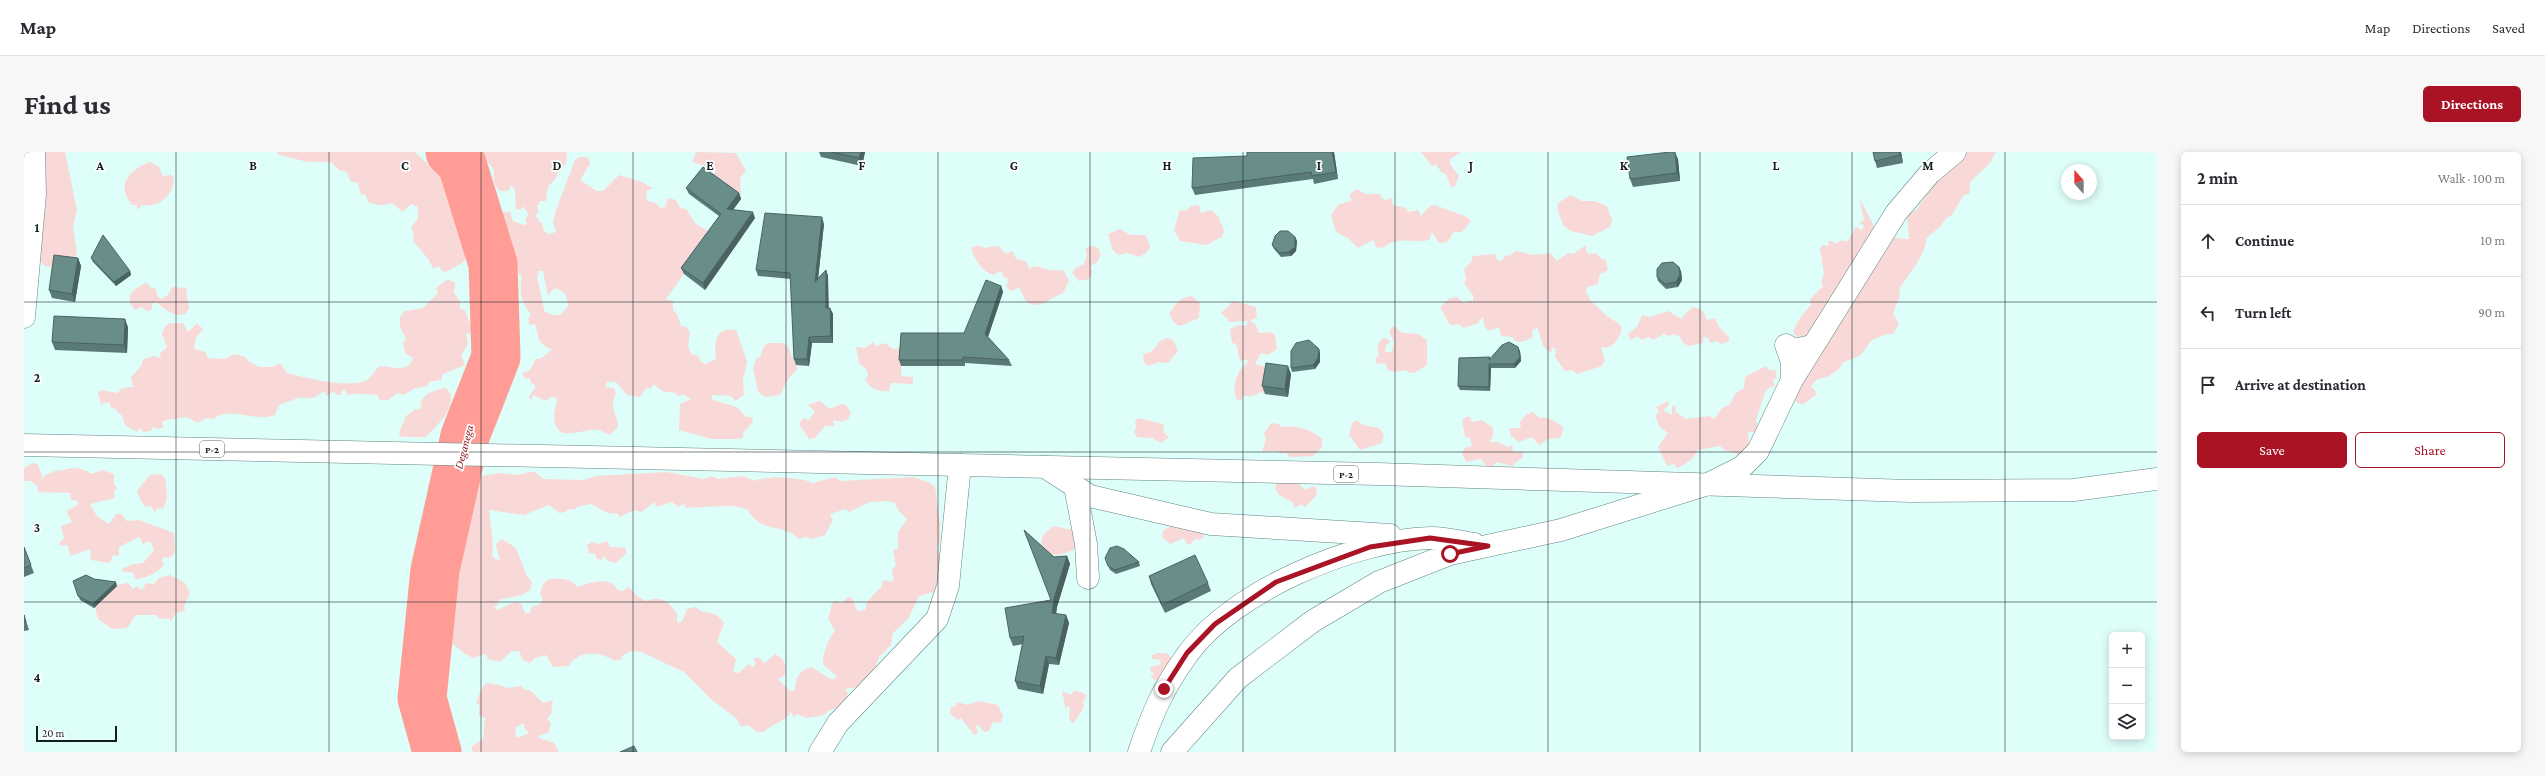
<!DOCTYPE html>
<meta charset="utf-8">
<style>
:root{--surface:#fff;--page:#f7f7f7;--text:#2b2b33;--muted:#7c7c81;--line:#e1e1e2;--accent:#a91323}
body{margin:0;font-family:"Crimson Pro",serif;background:var(--page);color:var(--text)}
.controls{position:absolute;right:12px;bottom:12px;display:grid;overflow:hidden;border-radius:6px;box-shadow:0 2px 10px #0003}
.controls button{width:36px;height:36px;display:grid;place-items:center;padding:0;border:0;border-bottom:1px solid var(--line);background:var(--surface);color:var(--text);font:20px sans-serif}
.compass{position:absolute;left:2037px;top:12px;width:36px;height:36px;border-radius:50%;background:var(--surface);box-shadow:0 2px 10px #0003;rotate:339deg}
.scale{position:absolute;left:12px;bottom:10px;width:81px;box-sizing:border-box;padding-left:4px;border:2px solid #111f1e;border-top:0;font-size:11px;line-height:14px;white-space:nowrap;color:#111f1e;-webkit-text-stroke:3px #fff;paint-order:stroke}
.stop{position:absolute;width:12px;height:12px;margin:-9px;border:3px solid #a91323;border-radius:50%;background:#fff}
.stop.end{background:#a91323;border-color:#fff;box-shadow:0 1px 4px #0008}
.list{margin:0;padding:0;list-style:none}
h2{display:flex;justify-content:space-between;align-items:center;height:52px;margin:0;padding:0 16px;font-size:17px}
h2 small{font-size:13px;font-weight:400;color:var(--muted)}
.list li{display:grid;grid-template-columns:26px 1fr auto;gap:12px;align-items:center;box-sizing:border-box;height:72px;padding:0 16px;border-top:1px solid var(--line)}
.list b{display:block;font-size:15px;white-space:nowrap}
.list em{font-size:13px;font-style:normal;color:var(--muted)}
.actions{display:flex;gap:8px;padding:12px 16px}
.actions a{flex:1;padding:9px 0;border:1px solid var(--accent);border-radius:6px;text-align:center;font-size:14px;color:var(--accent)}
.actions .main{background:var(--accent);color:#fff}
.icon{flex:none;width:22px;height:22px;fill:none;stroke:currentColor;stroke-width:2;stroke-linecap:round;stroke-linejoin:round}
.map{position:relative;flex:none;width:2133px;height:600px;overflow:hidden;border-radius:6px}
header{display:flex;align-items:center;gap:24px;box-sizing:border-box;height:56px;padding:0 20px;background:var(--surface);border-bottom:1px solid var(--line)}
header strong{font-size:19px}
nav{display:flex;gap:22px;margin-inline-start:auto;font-size:14px}
.intro{display:flex;align-items:center;justify-content:space-between;box-sizing:border-box;height:96px;padding:0 24px}
h1{margin:0;font-size:28px}
.button{padding:10px 18px;border-radius:6px;background:var(--accent);color:#fff;font-size:14px;font-weight:700}
main{display:flex;gap:24px;padding:0 24px}
aside{flex:1;background:var(--surface);border-radius:6px;box-shadow:0 2px 10px #0003}
.map>svg:first-child{display:block}
.green{fill:#f8d9d7;fill-rule:evenodd}
.lines{fill:none;stroke-linecap:round;stroke-linejoin:round}
.river{stroke:#ff9c95;stroke-width:49}
.street-casing{stroke:#618682;stroke-width:23}
.highway-casing{stroke:#618682;stroke-width:23}
.street{stroke:#fff;stroke-width:22}
.highway{stroke:#fff;stroke-width:22}
.wall{fill:#5a7a77}
.shaded-wall{fill:#4a6361}
.building{fill:#698e8a;stroke:#4a6361}
.route{stroke:#a91323;stroke-width:5}
.grid{fill:none;stroke:#111f1e;stroke-width:1;stroke-opacity:0.55}
.labels{text-anchor:middle;stroke-width:3.5;stroke-linejoin:round;paint-order:stroke}
.shield{fill:#fff;stroke:#586262;stroke-width:1}
.shield-label{font-size:10px;font-weight:bold;fill:#111f1e}
.water-label{font-size:12px;font-style:italic;fill:#952328;stroke:#fff}
.grid-label{font-size:13px;text-anchor:middle;font-weight:bold;fill:#111f1e;stroke:#fff;stroke-width:3.5;stroke-linejoin:round;paint-order:stroke}
</style>
<header>
<strong>Map</strong>
<nav><a>Map</a><a>Directions</a><a>Saved</a></nav>
</header>
<div class="intro"><h1>Find us</h1><a class="button">Directions</a></div>
<main>
<div class="map">
<svg width="2133" height="600" viewBox="0 0 2133 600">
<rect width="100%" height="100%" fill="#defefa"/>
<path class="green" d="M19,0H41L53,58L49,75L53,101L50,108L32,117L19,113L15,106L16,49L22,33Z
M253,0H391L427,34L432,35L436,59H443L437,81L442,105L440,110L422,120L417,118L416,114L409,117L405,108L389,89L390,82L387,76L394,66V55L387,52L379,60L368,51C359,54 353,54 344,50L341,42L337,43L334,31L326,29L323,20L315,18L307,10H284L255,3Z
M460,0H543L542,9L538,18L534,20L532,26L524,35L522,49H516L513,55L515,59L511,65L515,66L514,70H518L519,78L524,82L532,80L529,70L532,58L551,8L555,5H564L566,12L556,28L573,39H579L595,23L618,30L629,36L623,38L622,48L631,51L637,56L641,55L644,46L652,48L656,56L662,57L672,72L689,82L642,147L649,149V158L653,162L657,174L662,175L666,180L664,194L667,202L675,204L676,209L681,212L692,207C690,190 691,175 712,178L723,209L719,228L720,243L711,249L707,244L687,243L689,248L713,255L722,265H728L729,270L719,281V285L716,287H688L655,278L656,252L667,247L658,242L654,245L652,241L638,239L630,232L626,237L622,236L616,245L603,243L592,230H583L581,235L590,236L592,241C584,258 594,261 594,275L586,283C581,282 578,278 575,278C560,275 531,294 530,265C530,259 533,252 533,246L527,245L522,249L509,243L507,249L505,244L511,236V233L507,231L506,226L501,227L498,221L506,218L512,207H516L528,198C512,190 516,187 511,172L506,173L504,167L507,162C497,150 495,141 498,126L491,115L485,113L486,106L478,100V93L483,92L484,88L478,83L481,70L477,64L478,60H486L489,69L500,73L503,72L501,67L505,63L499,54L497,58L492,57L491,38L487,33L484,39H476C469,32 469,28 470,18L458,3ZM515,119H519L524,144L527,139L533,136L542,143L544,154L536,163H529L521,160C518,151 515,130 513,126Z
M672,0L712,1L722,19L716,26L717,47L689,27L692,17L668,10Z
M1397,0H1438L1426,7V12L1435,24L1431,34L1427,35L1422,22L1417,20L1412,12L1408,14Z
M1944,0H1972L1966,11L1946,30V41L1940,43L1927,64L1923,65L1916,75L1902,86C1904,100 1883,125 1875,137L1876,143L1869,162L1875,172L1869,182H1862L1848,188L1837,203L1820,210L1815,217L1805,224L1792,228L1787,235L1791,238L1792,243L1778,253L1772,250L1771,243L1868,86L1885,87L1883,63L1892,58L1921,19Z
M126,10L135,15L139,24L147,23L150,26C150,43 135,56 118,53L114,58L112,53H108C91,33 106,17 126,10Z
M1333,37L1341,42H1356L1357,45L1361,48L1368,46L1369,53L1382,56L1384,60L1394,58L1397,64L1406,54L1411,53L1443,65L1447,69L1438,80H1430L1423,90L1415,91L1408,80L1405,88C1388,92 1374,83 1359,96L1352,95L1349,88L1334,96L1325,87L1312,80L1307,63L1314,53L1328,48L1325,43Z
M1546,43L1558,49H1570L1583,54L1588,68L1586,75L1568,84L1547,79L1540,74L1533,57L1534,51Z
M1835,45L1851,76L1782,186L1776,187L1769,181C1771,171 1780,161 1787,153L1786,147L1799,134L1797,130L1800,123L1796,96L1798,93L1805,94L1804,89H1809L1810,92L1819,88L1823,90L1832,75L1838,78L1840,74L1836,71L1840,68Z
M1175,53L1177,61L1187,58L1194,64L1200,78L1198,85L1182,93L1156,89L1150,78L1156,58L1162,59L1167,54Z
M1096,77L1106,83H1122L1126,95L1122,101L1115,105L1103,101L1094,103L1088,97L1084,82Z
M954,93L960,96L975,94L982,102L989,99L992,107L1002,109L1005,117C1015,110 1018,118 1027,118C1032,118 1035,118 1040,119L1045,129L1039,141C1028,144 1015,160 1002,149C1000,147 998,139 995,136L986,139L982,134L985,128L979,124L977,119L969,123C958,120 950,106 947,96Z
M1562,93V99L1565,102L1572,101L1578,107L1582,108L1584,118L1576,122L1574,132L1563,135L1562,140C1564,143 1566,148 1568,150C1573,154 1577,159 1582,163C1590,171 1605,170 1593,188C1588,195 1584,196 1577,195L1581,209L1578,214L1553,222L1548,218L1541,219L1531,205L1532,197L1528,195L1527,201L1519,194L1513,175L1508,179L1509,185L1501,189L1493,190L1488,185L1477,184L1475,175L1465,179L1460,174L1459,164L1454,171L1440,176L1434,172L1426,173L1416,155L1426,146L1433,145L1440,151L1446,148L1449,150V143L1440,131L1442,127L1440,117L1447,110L1449,104L1471,102L1473,108L1477,109L1482,103L1485,104L1492,99L1509,103L1526,101L1533,109L1544,101L1549,102Z
M1067,94L1073,95L1077,102L1074,109L1067,114L1068,122L1065,127L1055,129L1048,121L1053,115L1060,112L1063,102L1061,97Z
M424,127L431,131L430,141L436,149V156L441,158L449,180L442,182L444,192L437,203L441,213L419,222L417,228L405,230L404,234L389,237L380,243L374,241L364,248H356L352,242C342,244 334,240 324,243L321,238L318,239L317,243H313L310,239L303,244L300,239L290,246H274L255,253L251,263C230,271 207,253 189,267L182,266L174,271L162,265C154,267 145,266 138,270L140,275L135,277L129,275L127,279L119,280L116,276L113,280L101,273L98,264L90,256H87L85,250L77,252L74,241L77,238L93,241L98,236L109,235L107,225L118,213L119,207L131,204L135,206L137,204L136,201L143,195L138,182L141,174L146,171H159L164,180L173,171L179,177L172,186L170,197L181,200L184,206L201,207L210,202L222,205L224,209L235,215H248L256,211L263,221C282,226 326,237 343,228C348,225 350,218 356,214C369,214 383,222 389,206L381,201L379,190L382,187L376,175V165L381,159L399,156L414,141L412,136Z
M122,130L127,136H131L134,145L137,147L144,143L148,135L162,136L165,157L161,162C147,165 143,158 132,150L128,152V158L123,159L117,155L111,158C99,143 108,139 122,130Z
M1168,144L1176,151L1175,166L1156,174L1150,171L1145,162C1151,152 1156,145 1168,144Z
M1209,149L1232,155L1233,165L1226,169L1232,173L1235,181L1246,180L1251,183L1253,197L1244,203L1237,201L1231,212L1242,215L1241,242L1237,240L1229,244H1219L1217,248H1213L1210,240L1212,226L1216,218L1224,210L1222,207L1216,209L1212,192L1208,191L1206,177L1215,173L1221,174L1225,169L1204,170V167L1197,161Z
M1670,155L1678,158L1683,168L1691,166L1695,175L1705,185V189L1698,192L1692,189L1686,191L1684,186L1679,185V191L1665,194L1659,191L1655,184L1650,182L1645,184L1640,182L1629,188L1625,185L1618,188L1614,184L1607,188L1604,182L1613,175L1618,163L1626,165L1644,159L1658,167L1662,160Z
M1370,174L1378,181L1394,182L1403,188V213L1390,221H1385L1382,218L1370,220L1364,218L1361,211L1353,212L1351,207L1355,203C1352,197 1354,189 1360,186L1364,187L1366,190L1362,193L1361,200H1368L1370,189L1365,181L1367,176Z
M1143,186L1149,188L1154,199L1144,211L1135,210L1125,214L1120,211L1119,202L1127,200L1136,189Z
M849,190L852,194L861,191L869,197L878,196L877,224L889,225V232L867,231L865,239C854,240 846,237 841,227L844,223L843,218L835,211L832,195L841,196Z
M744,191H759L765,196L768,206L772,209L773,218L764,227L756,243L741,245L734,240L729,216L732,207L736,205L739,196Z
M1742,214L1745,218H1751L1753,224L1749,229L1751,234L1744,236L1740,243L1732,268L1735,276L1732,280H1724L1725,293L1716,308L1713,302L1700,298L1696,294L1674,298C1671,305 1660,314 1653,316L1650,312L1643,314L1634,295L1644,281L1636,275L1631,264L1635,260L1632,255L1644,249L1645,253L1639,258L1648,263V254H1651L1652,260L1662,267L1685,264L1690,267L1698,256L1706,252L1711,242L1720,236L1721,225Z
M418,236H422L427,242C429,260 414,272 402,285H377L375,281L382,264L391,257L395,258L398,252L396,250L403,242Z
M796,249L806,257L817,252L822,253L827,261L824,267L818,270L809,268L810,274H801L791,286L785,287L775,272L778,267L782,266L784,269L791,260L784,253Z
M1509,260L1515,266C1524,264 1531,270 1539,275V279L1536,286L1524,287L1515,293L1508,285L1495,290L1487,284L1485,276H1497L1496,270L1503,262Z
M1442,265H1446L1448,270L1458,268L1468,275L1470,280L1466,290H1474L1484,295L1488,293L1489,300H1499V305L1488,314L1473,310L1468,314H1462L1457,307L1442,310L1438,301L1441,296L1448,294L1446,286L1441,285L1438,268Z
M1115,266L1138,272L1140,274L1139,280L1145,285L1137,291L1128,286L1113,285L1110,280L1112,276L1111,269Z
M1333,268L1339,273L1355,276L1360,282L1358,291L1336,298L1325,283L1328,271Z
M1247,271L1255,272L1257,275C1271,273 1288,277 1298,287V295L1289,304L1266,305L1262,300L1257,302L1253,299L1238,300L1242,286L1240,281Z
M8,311L13,312L18,322L17,328L21,323L33,318L37,319C49,314 57,315 68,322L78,318L90,322V332L93,336L90,340L91,345C84,350 74,348 66,353L73,364L85,372L92,362H97L103,369L115,368L150,381L151,400L147,405L138,406L140,413C134,420 121,427 111,427L109,421L98,419V417L109,412L119,411L130,398L126,389L119,392L115,385L95,395V404L89,403L86,411L67,408L66,397L47,404L43,393L37,394L35,391L40,386L37,374L48,370L43,362L44,358L55,352L52,348H47L46,341L14,340L13,334L7,329H0V316Z
M505,320H511L519,327L560,328L571,324L643,320L680,327L688,324L694,327L719,324L731,329C741,323 778,325 789,331L811,325L817,329L890,325L906,331L911,335L916,372V389L913,395L917,416V438L895,444L884,467L869,481L867,493L855,505L849,521L836,535L821,537L824,542L819,553L804,559L800,563L783,566L773,562L770,565L767,560C760,571 748,571 740,580H733L724,573L717,575L713,567L687,547L660,520L617,500L607,499L598,504V507L591,509C577,500 555,497 545,514L529,515L522,503L511,506L506,511L499,508L495,499H488L476,510L464,507L462,502L449,506L441,502L417,482V475L426,465L425,452L429,448L427,445C429,435 430,419 425,409L430,403L428,393L429,372L439,357L444,340L439,330L443,322L452,325L476,321L494,323ZM864,349L871,351L874,358L883,367L874,380V397L869,398L872,414L868,417L870,428L866,430L862,428L858,430V434L842,451V457L837,459L833,458L828,446L824,445L818,451L811,449L808,452L804,467L811,479C805,485 798,504 799,512L812,524L811,527H807L787,515C775,519 771,526 771,538L766,539L754,527L760,524C764,514 761,507 751,502L741,511L734,505L729,507L732,511L729,515L724,512L715,521L709,520L712,507L693,490L700,471L693,463L684,460H678L672,455L663,457L659,468L654,471C652,468 654,464 653,462C644,449 639,444 622,449L612,443L605,435L599,439L594,438C585,423 567,431 553,435C546,425 536,427 525,427L519,432L516,442L519,447L516,452L507,455L506,461H501L497,452L491,450L473,458L470,455L473,454L475,448L498,443L506,438L508,430L503,424L492,396L478,387C467,394 475,398 476,408L471,407L468,403L469,392L465,358L500,363L525,353L535,361L541,360L545,357L550,358L553,355L567,352C576,356 583,364 593,361L596,365L610,358L617,360L631,350L632,355L648,350L654,355L660,352L662,356C678,355 692,354 708,354C713,354 718,357 723,357C738,383 758,370 775,387L781,385L788,387L801,383L809,368L806,362L822,357L825,360L846,350Z
M136,322L140,325C143,332 142,339 143,347L139,357L135,356L130,360L127,354L122,355L117,349L113,339L126,323Z
M1254,328L1275,332L1281,338L1289,334L1292,336L1293,343L1280,356L1278,352L1271,356L1268,350C1260,345 1255,346 1251,336Z
M1030,374L1048,378L1051,394L1050,398L1034,403L1021,401C1013,386 1019,382 1030,374Z
M1147,374L1179,381L1180,385L1176,388L1171,387L1166,393L1162,391L1160,386L1146,392L1138,385L1139,379Z
M583,389L586,395L602,396V402L591,411L584,409L580,404L578,408L573,407L571,402L565,401L563,393L568,390L574,392Z
M146,423L161,431L166,441L160,454L161,459L152,461L147,469L144,466L136,467L132,463H112L103,476L88,477L74,467L71,455L90,433L104,431L109,437L113,434L118,438L122,431L130,432L135,426Z
M1134,501H1142L1150,507L1134,534L1132,528L1126,525L1130,522L1126,518L1127,515L1137,512L1136,508L1128,507V503Z
M462,531L476,533L483,536L498,534L500,538H506L519,551L529,548L527,556L529,559L523,567L527,571L525,580L513,585L530,591L535,600H449L447,595L459,587L461,566L455,564V553L452,550L459,534ZM500,571V576L505,581L492,586L491,576Z
M1051,538L1063,543L1059,550L1060,555L1049,572L1045,567L1046,556L1043,554L1042,558L1038,539L1047,543Z
M954,549L974,553L979,564L977,571L969,570L965,579L960,580L953,572L952,574L954,581L950,583L937,566L934,568L926,562L927,555H931L933,550L944,553Z"/>
<g class="lines">
<path class="river" d="M413,600L398,546L411,418L441,284L472,205L469,112L438,12L426,0"/>
<g class="street-casing">
<path id="street" d="M0,165L11,42L10,0
M1768,228V210L1762,193L1770,198L1788,194
M1021,315L1066,344L1187,372L1366,383
M1051,334L1062,392L1064,426
M796,600L814,571L913,467L924,434L936,313
M1115,600C1128,562 1139,536 1163,503C1207,440 1330,388 1405,386C1420,385 1436,390 1450,392
M1148,600L1214,526L1289,469L1355,430L1426,402L1537,378L1684,332L1718,315L1734,299L1768,228L1872,61L1906,21L1931,0"/>
</g>
<g class="highway-casing">
<path id="highway" d="M0,293L1354,322L1886,339L2050,338L2133,327"/>
</g>
<use href="#street" class="street"/>
<use href="#highway" class="highway"/>
</g>
<path class="wall" d="M795,0H841L838,14L797,5Z
M1310,0L1314,27L1290,32L1289,27L1171,43L1168,36Z
M1849,0H1877L1879,11L1853,16L1851,9Z
M1654,7L1656,29L1609,35L1606,27Z
M662,36L715,41L717,47L709,58L731,66L681,138L660,122L657,116L695,64L665,42Z
M800,72L794,126L802,118L804,124V156H806L809,162V191H788L785,214L772,213L770,207L767,127L734,124L732,118Z
M1271,85L1273,89L1272,99L1267,104L1257,105L1250,97L1248,93Z
M54,106L57,114L51,150L28,146L25,138Z
M67,106L106,119L107,123L92,134L69,110Z
M1657,119L1658,128L1654,135L1642,137L1634,129L1633,125Z
M977,134L979,140L964,185L985,208L988,214L941,211V214H877L875,208L940,181Z
M104,175L103,201L31,198L28,190Z
M1295,197L1296,202V210L1291,217L1268,220L1267,216Z
M1496,199L1497,209L1491,216H1467L1466,239L1436,238L1434,234L1466,207Z
M1267,222L1264,245L1241,242L1238,234Z
M0,395L10,421L0,425Z
M1043,404L1046,412L1033,455L1032,462L1042,463L1045,471L1035,513L1025,512L1019,542L994,537L991,529L999,492L989,494L986,486L1027,448L1030,405Z
M1081,406L1115,410L1116,414L1092,422L1086,418Z
M1125,424L1184,431L1187,439L1141,461L1127,432Z
M70,427L93,434L70,456L56,448L49,429Z
M0,462L5,478L0,479Z"/>
<path class="shaded-wall" d="M837,0H841L838,14L835,6Z
M1308,0H1310L1314,27L1312,20Z
M1651,0L1654,7L1656,29L1653,21Z
M1875,0H1877L1879,11L1876,3Z
M715,41L717,47L705,63L703,57Z
M729,60L731,66L681,138L679,131Z
M798,65L800,72L793,137L791,130Z
M1271,85L1273,89L1272,99L1267,104L1265,100Z
M54,106L57,114L51,150L48,142Z
M1655,115L1657,119L1658,128L1654,135L1652,130Z
M802,118L804,124L805,163L802,156Z
M106,119L107,123L92,134L90,130Z
M977,134L979,140L963,188L961,182Z
M806,156L809,162V191L807,184Z
M101,167L104,175L103,201L100,193Z
M785,185L788,191L785,214L783,207Z
M1494,195L1496,199L1497,209L1491,216L1490,212Z
M1295,197L1296,202V210L1291,217L1289,213Z
M1465,212L1467,216L1466,239L1465,235Z
M1264,214L1267,222L1264,245L1261,237Z
M1043,404L1046,412L1033,455L1031,469L1028,461L1030,447Z
M92,430L93,434L70,456L69,452Z
M1042,463L1045,471L1035,513L1032,506Z
M1022,504L1025,512L1019,542L1016,534Z"/>
<path class="building" d="M808,0H837L835,6Z
M1223,0H1308L1312,20L1288,24L1287,20L1168,36L1169,6L1223,4Z
M1646,0H1651L1653,21L1606,27L1603,5Z
M1849,0H1875L1876,3L1851,9Z
M679,15L715,41L703,57L729,60L679,131L657,116L697,62L662,36Z
M741,61L798,65L791,130L802,118V156H806L807,184L785,185L783,207H770L766,121L732,118Z
M1256,79H1264L1271,85V95L1265,100L1256,101L1248,93L1251,84Z
M79,83L106,119L90,130L67,106Z
M30,103L54,106L48,142L25,138Z
M1649,110L1655,115L1656,123L1652,130L1641,132L1633,125V117L1638,111Z
M962,128L977,134L961,182L985,208L939,205V208H875L877,181H940Z
M30,164L101,167L100,193L28,190Z
M1285,188L1295,197L1294,206L1289,213L1267,216V199L1272,191Z
M1485,190L1494,195L1496,205L1490,212H1465V235L1434,234L1435,206L1466,205L1465,208L1478,193Z
M1242,211L1264,214L1261,237L1238,234Z
M1000,378L1030,405L1043,404L1030,447L1028,461L1042,463L1032,506L1022,504L1016,534L991,529L1000,484L986,486L981,456L1027,448Z
M1093,394L1100,397L1115,410L1091,418L1084,414L1081,406L1086,396Z
M0,395L7,413L0,416Z
M1171,403L1184,431L1138,453L1125,424Z
M62,423L70,427L92,430L69,452L54,444L49,429Z
M0,463L2,470H0Z
M610,594L613,600H596Z"/>
<g class="lines">
<path class="route" d="M1140,537L1163,501L1191,472L1252,430L1346,395L1406,386L1464,394L1426,402"/>
</g>
<path class="grid" d="M152,0V600M305,0V600M457,0V600M609,0V600M762,0V600M914,0V600M1066,0V600M1219,0V600M1371,0V600M1524,0V600M1676,0V600M1828,0V600M1981,0V600M0,150H2133M0,300H2133M0,450H2133"/>
<g class="labels">
<g class="shield">
<rect x="176" y="289" width="24" height="16" rx="3"/>
<rect x="1310" y="314" width="24" height="16" rx="3"/>
</g>
<g class="shield-label">
<text x="188" y="301">P-2</text>
<text x="1322" y="326">P-2</text>
</g>
<g class="water-label">
<text transform="translate(440 295) rotate(-75)" y="4">Deganega</text>
</g>
</g>
<g class="grid-label">
<text x="76" y="18">A</text>
<text x="229" y="18">B</text>
<text x="381" y="18">C</text>
<text x="533" y="18">D</text>
<text x="686" y="18">E</text>
<text x="838" y="18">F</text>
<text x="990" y="18">G</text>
<text x="1143" y="18">H</text>
<text x="1295" y="18">I</text>
<text x="1447" y="18">J</text>
<text x="1600" y="18">K</text>
<text x="1752" y="18">L</text>
<text x="1904" y="18">M</text>
<text x="13" y="80">1</text>
<text x="13" y="230">2</text>
<text x="13" y="380">3</text>
<text x="13" y="530">4</text>
</g>
</svg>
<div class="controls">
<button>+</button>
<button>−</button>
<button><svg class="icon" aria-label="layers" viewBox="0 0 24 24"><path d="M12 4l9 5-9 5-9-5zM3 14l9 5 9-5"/></svg></button>
</div>
<svg class="compass" viewBox="-18 -18 36 36"><path d="M0-13l5 13h-10z" fill="#e53935"/><path d="M0 13l5-13h-10z" fill="#7c7c81"/></svg>
<div class="scale">20 m</div>
<div class="stop" style="left:1426px;top:402px"></div>
<div class="stop end" style="left:1140px;top:537px"></div>
</div>
<aside>
<h2>2 min<small>Walk · 100 m</small></h2>
<ul class="list">
<li><svg class="icon" aria-label="ahead" viewBox="0 0 24 24"><path d="M12 20V5M6 11l6-6 6 6"/></svg><div><b>Continue</b></div><em>10 m</em></li>
<li><svg class="icon" aria-label="left" viewBox="0 0 24 24"><path d="M17 20v-9H6M10 6l-5 5 5 5"/></svg><div><b>Turn left</b></div><em>90 m</em></li>
<li><svg class="icon" aria-label="arrive" viewBox="0 0 24 24"><path d="M6 21V4h12l-3 4 3 4H6"/></svg><div><b>Arrive at destination</b></div></li>
</ul>
<div class="actions"><a class="main">Save</a><a>Share</a></div>
</aside>
</main>
